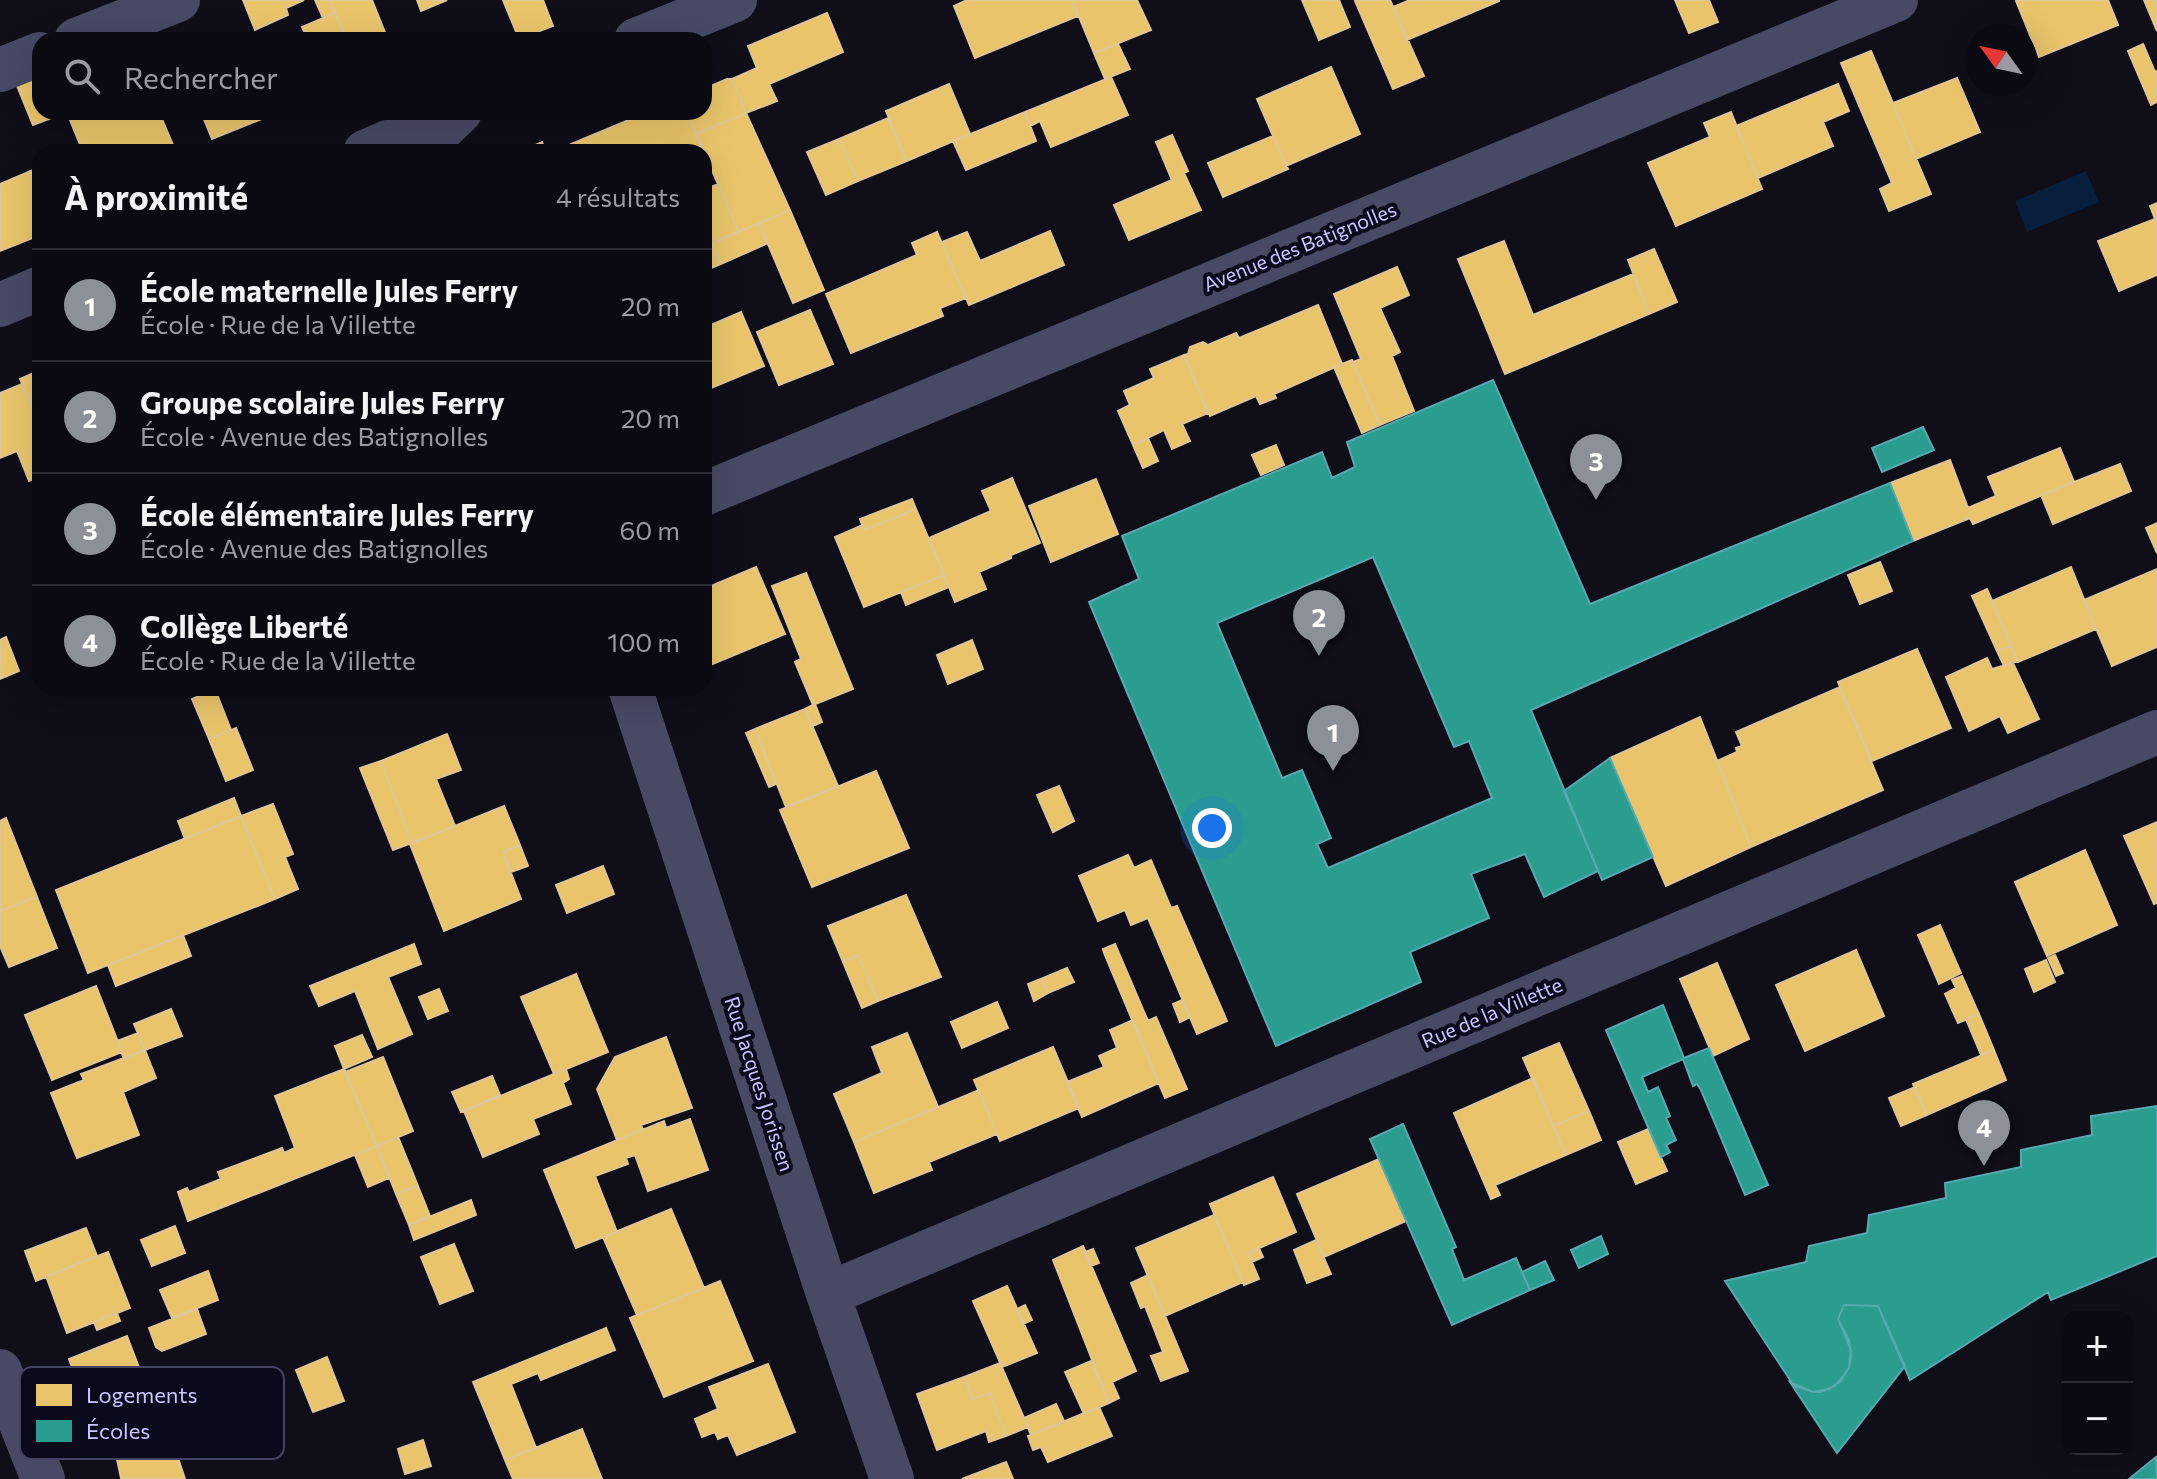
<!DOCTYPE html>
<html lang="fr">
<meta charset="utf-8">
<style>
:root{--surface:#0b0a13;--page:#14131c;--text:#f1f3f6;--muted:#9a9aa0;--line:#2b2b33;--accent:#8c9099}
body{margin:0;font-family:Commissioner,sans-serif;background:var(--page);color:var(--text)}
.controls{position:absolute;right:24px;bottom:24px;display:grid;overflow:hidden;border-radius:16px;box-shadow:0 8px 32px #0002}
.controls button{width:72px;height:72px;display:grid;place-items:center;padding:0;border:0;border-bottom:2px solid var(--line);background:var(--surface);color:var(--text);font:40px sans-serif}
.compass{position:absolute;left:1965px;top:24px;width:72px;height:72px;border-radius:50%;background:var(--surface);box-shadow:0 8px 32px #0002;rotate:303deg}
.you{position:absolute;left:1212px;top:828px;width:28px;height:28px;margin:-20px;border:6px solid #fff;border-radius:50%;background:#1a73e8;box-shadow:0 0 0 12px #1a73e833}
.badge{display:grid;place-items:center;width:52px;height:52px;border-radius:50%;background:var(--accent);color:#fff;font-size:26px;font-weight:700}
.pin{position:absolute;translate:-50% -66px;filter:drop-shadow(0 2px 4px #0008)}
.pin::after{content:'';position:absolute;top:42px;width:28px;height:24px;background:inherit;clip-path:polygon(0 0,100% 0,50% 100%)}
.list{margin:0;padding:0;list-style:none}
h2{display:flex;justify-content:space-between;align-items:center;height:104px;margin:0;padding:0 32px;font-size:34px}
h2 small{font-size:26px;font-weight:400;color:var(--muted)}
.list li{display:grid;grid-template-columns:52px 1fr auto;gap:24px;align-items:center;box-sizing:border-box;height:112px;padding:0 32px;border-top:2px solid var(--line)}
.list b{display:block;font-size:30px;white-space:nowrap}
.list p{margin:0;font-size:26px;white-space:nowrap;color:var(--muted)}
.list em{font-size:26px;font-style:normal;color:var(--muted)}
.icon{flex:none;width:44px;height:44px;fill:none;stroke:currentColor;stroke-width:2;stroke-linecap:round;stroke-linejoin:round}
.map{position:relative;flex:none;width:2157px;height:1479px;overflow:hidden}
.search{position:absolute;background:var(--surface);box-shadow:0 8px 32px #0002;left:32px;top:32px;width:680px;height:88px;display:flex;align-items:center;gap:20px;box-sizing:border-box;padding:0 28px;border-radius:24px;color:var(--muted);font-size:30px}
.panel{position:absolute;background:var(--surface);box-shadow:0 8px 32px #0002;left:32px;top:144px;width:680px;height:552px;border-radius:24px}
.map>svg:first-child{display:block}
.water{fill:#071e3c}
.homes{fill:#e9c46a;stroke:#dfc597;stroke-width:2}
.schools{fill:#2a9d8f;stroke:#59a9b1;stroke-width:2;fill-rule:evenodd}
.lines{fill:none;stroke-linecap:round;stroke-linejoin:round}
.minor{stroke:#484963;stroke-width:44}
.labels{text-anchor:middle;stroke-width:8;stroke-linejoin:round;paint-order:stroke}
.street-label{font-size:20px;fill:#c8c6ff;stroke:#0b0a1d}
.key{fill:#0b0a1d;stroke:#444261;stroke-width:2}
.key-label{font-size:22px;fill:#c8c6ff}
</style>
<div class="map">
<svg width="2157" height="1479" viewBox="0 0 2157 1479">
<rect width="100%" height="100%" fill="#0f0e19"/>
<path class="water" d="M2086,171L2099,202L2027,232L2015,201Z"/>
<path class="homes" d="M243,0H304L286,8L288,15L255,30Z
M315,0H330L335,13L323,18Z
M330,0H372L388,40H347Z
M417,0H447L421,11Z
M503,0H543L553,26L519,39Z
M967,0H1072L1078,16L975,58L954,6Z
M1072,0H1137L1151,30L1094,53Z
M1302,0H1339L1350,27L1319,40Z
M1359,0H1390L1424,76L1393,89L1355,1Z
M1410,0H1499V1L1407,40L1393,7Z
M1675,0H1709L1718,22L1689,33Z
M2018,0H2108L2118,25L2039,57L2016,1Z
M2144,0H2157V31Z
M335,13L347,40H308L302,27Z
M827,13L843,52L769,84L777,101L746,113L732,79L757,68L748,46Z
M1118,44L1130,69L1105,79L1094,53Z
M2143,44L2155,72L2157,71V102L2151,105L2128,51Z
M1871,51L1931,194L1889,211L1880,189L1892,183L1841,63Z
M40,59V112L62,114L33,125L11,71Z
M1331,67L1360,134L1286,166L1257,99Z
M1111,77L1128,115L1051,147L1040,121L1030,126L1025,112Z
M1957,78L1980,132L1916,159L1893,103Z
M727,79H732L746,113L696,134L687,112H704V89Z
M949,84L970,134L907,161L886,111Z
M1838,84L1849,111L1823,122L1833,146L1758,178L1736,126Z
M75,112H159L176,152H171L169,148L159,152H83L68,115Z
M201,112H279L212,139Z
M648,112H687L706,155L704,152H574L571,144Z
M1025,112L1036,141L966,170L953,141Z
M1731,112L1762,189L1676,226L1648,163L1710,137L1704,123Z
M746,113L790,210L739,232L696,134Z
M888,118L907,161L858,181L839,139Z
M1172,135L1188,171L1184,173L1201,210L1129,240L1114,205L1172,180L1156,142Z
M1273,136L1288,169L1223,197L1208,163Z
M839,139L858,181L826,195L807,152Z
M542,142L546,152H520Z
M40,167V235L0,251V184Z
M718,184L739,232L704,247V217L711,214L704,198V190Z
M2157,203V275L2119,291L2098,241L2155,219L2150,206Z
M790,210L824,290L793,303L759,223Z
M759,223L768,243L721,264L712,243Z
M1050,231L1064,265L969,305L942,242L967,232L980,261Z
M937,232L966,298L940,308L943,316L851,353L826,294L917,255L912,243Z
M1504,241L1533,315L1633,274L1649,314L1505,374L1458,259Z
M712,243L721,264L704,271V247Z
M1654,249L1677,302L1649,314L1628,260Z
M1397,267L1409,295L1380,308L1400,352L1392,356L1414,411L1380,425L1353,362L1361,359L1334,294Z
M1318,305L1342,364L1274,394L1276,398L1260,404L1256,396L1210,416L1184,355L1188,354L1190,347L1203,342L1208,345L1236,333L1239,338Z
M810,310L833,364L779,385L757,332Z
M741,312L764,366L704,391V328Z
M1184,355L1208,413L1182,424L1190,441L1172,449L1164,430L1133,445L1118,411L1130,405L1124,391L1154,378L1150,369Z
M1352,360L1380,425L1362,433L1334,367Z
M40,370V424L20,379Z
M22,384L40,424V476L29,481L17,451L0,458V393Z
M1148,438L1158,461L1143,468L1133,445Z
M1276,445L1284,465L1261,475L1252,455Z
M2060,448L2074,482L1973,524L1970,518L1913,541L1890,483L1950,460L1968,508L1996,496L1988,477Z
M2120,464L2131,491L2053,524L2041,495Z
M1012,478L1040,543L1011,555V558L979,572L986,589L955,602L929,538L991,511L982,491Z
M1096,479L1118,534L1051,562L1029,506Z
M912,499L916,509L864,530L860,519Z
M916,509L944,575L864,607L835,537L863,525L864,530Z
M2157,523V553L2146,528Z
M1880,562L1892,591L1860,604L1848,575Z
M756,567L785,634L708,666L704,656V589Z
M2071,567L2096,629L2018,662L1992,601Z
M2157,569V647L2112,666L2084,600Z
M806,573L853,689L813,705L795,662L801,659L772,586Z
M944,575L949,587L906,605L901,592Z
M1987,589L2011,646L1997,651L1972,596Z
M6,637L19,671L0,679V640Z
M972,640L983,669L948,684L937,655Z
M2011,646L2017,661L2004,666L1997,651Z
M1917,649L1951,728L1872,761L1838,682Z
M1987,658L1992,669L2013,663L2039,719L2008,733L2000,716L1969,731L1946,677Z
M1840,687L1883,790L1751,847L1717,761L1737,752L1736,748L1742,746L1736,732Z
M215,689L231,730L209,739L192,699Z
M815,704L822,722L813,726L805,709Z
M805,709L838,786L786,807L755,729Z
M1700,717L1751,847L1666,886L1610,758Z
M236,728L253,770L226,781L209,739Z
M755,729L776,784L769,787L746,733Z
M447,734L461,770L436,779L455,826L412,843L381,761Z
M381,761L412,843L393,850L360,768Z
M876,771L909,848L812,887L780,810Z
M1059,786L1074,821L1053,832L1037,795Z
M234,798L241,816L185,839L178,821Z
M273,804L293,854L285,857L298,889L275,899L241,816Z
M504,806L520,845L503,852L521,899L444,931L410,844Z
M241,816L275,899L88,973L56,890Z
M6,818L37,897L0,911V821Z
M2157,822V903L2154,904L2124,836Z
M520,845L528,866L511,872L503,852Z
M2085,850L2117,925L2047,956L2015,882Z
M1128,855L1134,868L1151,860L1171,908L1177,906L1227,1021L1197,1034L1148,918L1131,925L1125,910L1098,921L1079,876Z
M603,866L614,894L567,913L556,885Z
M906,895L941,977L878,1001L858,955L843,962L828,926Z
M37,897L57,948L9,967L0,946V911Z
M1940,925L1961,973L1939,984L1918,935Z
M183,935L191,956L116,986L108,965Z
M414,944L421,964L388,977L412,1034L378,1049L355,991L319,1006L310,986Z
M1115,944L1148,1021L1156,1017L1187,1089L1165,1098L1104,953L1103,949Z
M1856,950L1884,1016L1805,1051L1776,985Z
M858,955L878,1001L862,1008L843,962Z
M2055,955L2063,973L2056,976L2048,958Z
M2046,960L2055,982L2034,992L2025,969Z
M1717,963L1749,1039L1713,1056L1680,979Z
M1067,968L1074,982L1048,993L1043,978Z
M576,974L608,1052L554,1074L521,997Z
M1962,976L1979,1014L1958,1023L1945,994L1956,988L1952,980Z
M1043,978L1048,993L1034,1001L1028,984Z
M96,986L122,1052L52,1080L25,1015Z
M439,989L448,1011L428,1019L419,997Z
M1182,1000L1190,1017L1180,1022L1173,1004Z
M997,1002L1008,1028L962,1048L951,1022Z
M171,1009L182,1036L145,1050L134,1024Z
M1979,1014L1994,1050L1981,1055L1966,1019Z
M1133,1020L1159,1083L1082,1117L1067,1082L1104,1067L1099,1056L1117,1048L1110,1030Z
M138,1033L145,1050L124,1059L117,1041Z
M907,1033L938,1107L854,1142L834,1094L882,1073L872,1047Z
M362,1035L372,1057L344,1069L335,1046Z
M666,1037L692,1108L641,1125L643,1130L617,1140L597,1089L615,1057Z
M1559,1043L1589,1111L1553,1126L1523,1058Z
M1053,1047L1079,1108L1000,1141L974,1080Z
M145,1050L156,1078L123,1092L139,1135L77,1158L51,1093L84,1080L81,1074Z
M1994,1050L2006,1080L1927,1115L1913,1084Z
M383,1057L413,1131L377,1146L345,1072Z
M344,1069L377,1146L188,1221L178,1192L187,1188L189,1192L221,1179L218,1172L282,1148L284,1153L295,1148L275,1096Z
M566,1069L569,1079L563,1083L571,1104L533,1119L539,1134L483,1157L464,1111Z
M492,1076L500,1095L461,1112L452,1092Z
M1533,1078L1566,1155L1495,1185L1500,1195L1491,1199L1454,1113Z
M1915,1087L1927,1115L1901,1126L1889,1098Z
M979,1090L997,1134L929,1162L932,1170L874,1193L854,1142Z
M1589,1111L1601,1140L1566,1155L1553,1126Z
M690,1119L708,1170L648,1191L635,1155L626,1158L628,1164L595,1176L617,1232L576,1248L544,1170L664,1121L666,1128Z
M1648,1129L1667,1171L1636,1184L1618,1142Z
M398,1137L418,1186L396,1194L377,1146Z
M377,1146L389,1178L368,1187L355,1155Z
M1379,1159L1406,1221L1324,1257L1297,1194Z
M1273,1177L1296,1232L1248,1253L1259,1279L1244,1285L1210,1204Z
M418,1186L430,1216L409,1225L396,1194Z
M471,1200L476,1215L414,1240L409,1225Z
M671,1209L704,1288L637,1315L603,1237Z
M1214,1215L1243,1282L1165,1316L1136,1248Z
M175,1226L185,1253L152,1266L141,1240Z
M86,1228L97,1256L36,1281L25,1251Z
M1316,1240L1331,1274L1307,1283L1294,1250Z
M454,1244L473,1291L440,1304L421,1257Z
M1083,1246L1136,1371L1112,1382L1119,1398L1109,1403L1053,1260Z
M1259,1248L1263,1257L1252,1262L1248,1253Z
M1093,1249L1099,1263L1091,1266L1085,1252Z
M108,1252L130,1308L67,1333L46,1276Z
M208,1271L218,1300L172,1318L160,1290Z
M1148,1275L1188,1371L1161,1381L1151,1356L1163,1352L1145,1306L1141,1308L1131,1283Z
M720,1281L753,1361L664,1397L630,1318Z
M1007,1286L1037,1353L1002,1367L973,1301Z
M1025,1305L1032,1320L1023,1324L1017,1309Z
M197,1309L206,1334L162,1351L156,1347L149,1328Z
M117,1313L120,1321L97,1330L94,1322Z
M606,1328L615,1350L541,1380L538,1373L511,1384L536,1448L505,1460L473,1382Z
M127,1336L151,1399L93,1422L69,1359Z
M327,1357L344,1401L313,1412L296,1370Z
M1091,1361L1109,1403L1084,1414L1065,1372Z
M1000,1363L1028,1427L1006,1436L990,1393L973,1399L964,1377Z
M768,1364L795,1432L737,1455L728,1435L718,1439L715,1432L702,1437L695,1419L718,1409L709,1387Z
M964,1377L973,1399L990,1393L1006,1436L989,1442L986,1431L937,1450L917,1394Z
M1056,1404L1064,1421L1031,1435L1024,1418Z
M1099,1407L1112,1436L1048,1462L1041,1447L1033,1450L1028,1436Z
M582,1429L602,1479H513L505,1460Z
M175,1433L180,1447L175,1449L185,1479L121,1478L116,1455Z
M423,1440L431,1466L405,1474L398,1449Z
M1006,1462L1013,1479H962Z"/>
<path class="schools" d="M1493,380L1590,604L1890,483L1913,541L1531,710L1598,871L1544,897L1525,854L1471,874L1489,918L1410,952L1421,982L1276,1046L1089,602L1139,579L1122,536L1322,452L1332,478L1355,467L1347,442ZM1373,557L1454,747L1469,741L1492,798L1328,868L1317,844L1331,838L1302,770L1282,778L1217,623Z
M1923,427L1934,450L1882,472L1872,448Z
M1610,758L1653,857L1602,880L1564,791Z
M1663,1005L1684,1058L1709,1048L1768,1185L1745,1195L1701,1090L1697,1084L1693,1086L1683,1059L1642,1077L1648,1092L1658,1087L1670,1116L1666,1118L1676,1140L1666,1145L1670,1152L1661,1157L1606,1030Z
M2157,1106V1256L2051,1300L2048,1292L1910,1380L1878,1306L1844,1305L1838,1319L1851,1350L1849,1367L1845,1374L1835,1386L1821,1392H1813L1794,1386L1725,1281L1806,1262L1809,1246L1867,1233L1869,1215L1946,1198L1945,1183L2021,1167V1150L2092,1135L2091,1116Z
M1403,1124L1456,1247L1452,1249L1464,1280L1516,1258L1530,1290L1452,1325L1370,1139Z
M1601,1236L1608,1254L1579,1268L1571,1250Z
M1545,1261L1554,1280L1530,1290L1522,1272Z
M1844,1305L1878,1306L1905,1366L1837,1453L1790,1382L1813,1392L1829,1389L1841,1381L1849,1367L1851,1357L1849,1340L1838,1319Z
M2156,1457L2157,1479H2129Z"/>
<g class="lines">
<path class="minor" d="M76,40L178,0
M636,40L735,0
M0,70L40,54
M365,152L388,142L433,138L460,112
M0,305L40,288
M704,494L1896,0
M630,688L828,1294L892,1479
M828,1294L2157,732
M0,1371L43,1479"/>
</g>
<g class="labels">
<g class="street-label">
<text transform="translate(1300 247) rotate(-22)" y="7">Avenue des Batignolles</text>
<text transform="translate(1492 1013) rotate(-23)" y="7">Rue de la Villette</text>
<text transform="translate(759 1084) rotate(72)" y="7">Rue Jacques Jorissen</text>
</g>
</g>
<rect x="20" y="1367" width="264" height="92" rx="12" class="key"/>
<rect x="36" y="1384" width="36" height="22" fill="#e9c46a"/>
<rect x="36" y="1420" width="36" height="22" fill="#2a9d8f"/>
<g class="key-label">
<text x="86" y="1403">Logements</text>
<text x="86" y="1439">Écoles</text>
</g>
</svg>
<div class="controls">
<button>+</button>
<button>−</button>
</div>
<svg class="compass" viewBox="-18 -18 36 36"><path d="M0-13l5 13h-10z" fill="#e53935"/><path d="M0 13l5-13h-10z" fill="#9a9aa0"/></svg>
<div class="you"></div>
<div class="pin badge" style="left:1333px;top:771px">1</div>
<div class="pin badge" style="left:1319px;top:656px">2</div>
<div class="pin badge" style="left:1596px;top:500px">3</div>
<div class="pin badge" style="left:1984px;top:1166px">4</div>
<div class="search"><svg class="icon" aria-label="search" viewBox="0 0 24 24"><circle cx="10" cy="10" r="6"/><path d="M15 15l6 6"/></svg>Rechercher</div>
<section class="panel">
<h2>À proximité<small>4 résultats</small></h2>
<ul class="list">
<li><span class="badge">1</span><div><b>École maternelle Jules Ferry</b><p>École · Rue de la Villette</p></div><em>20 m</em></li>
<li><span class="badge">2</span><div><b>Groupe scolaire Jules Ferry</b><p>École · Avenue des Batignolles</p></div><em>20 m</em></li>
<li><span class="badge">3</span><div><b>École élémentaire Jules Ferry</b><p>École · Avenue des Batignolles</p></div><em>60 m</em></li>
<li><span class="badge">4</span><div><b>Collège Liberté</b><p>École · Rue de la Villette</p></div><em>100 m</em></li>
</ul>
</section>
</div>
